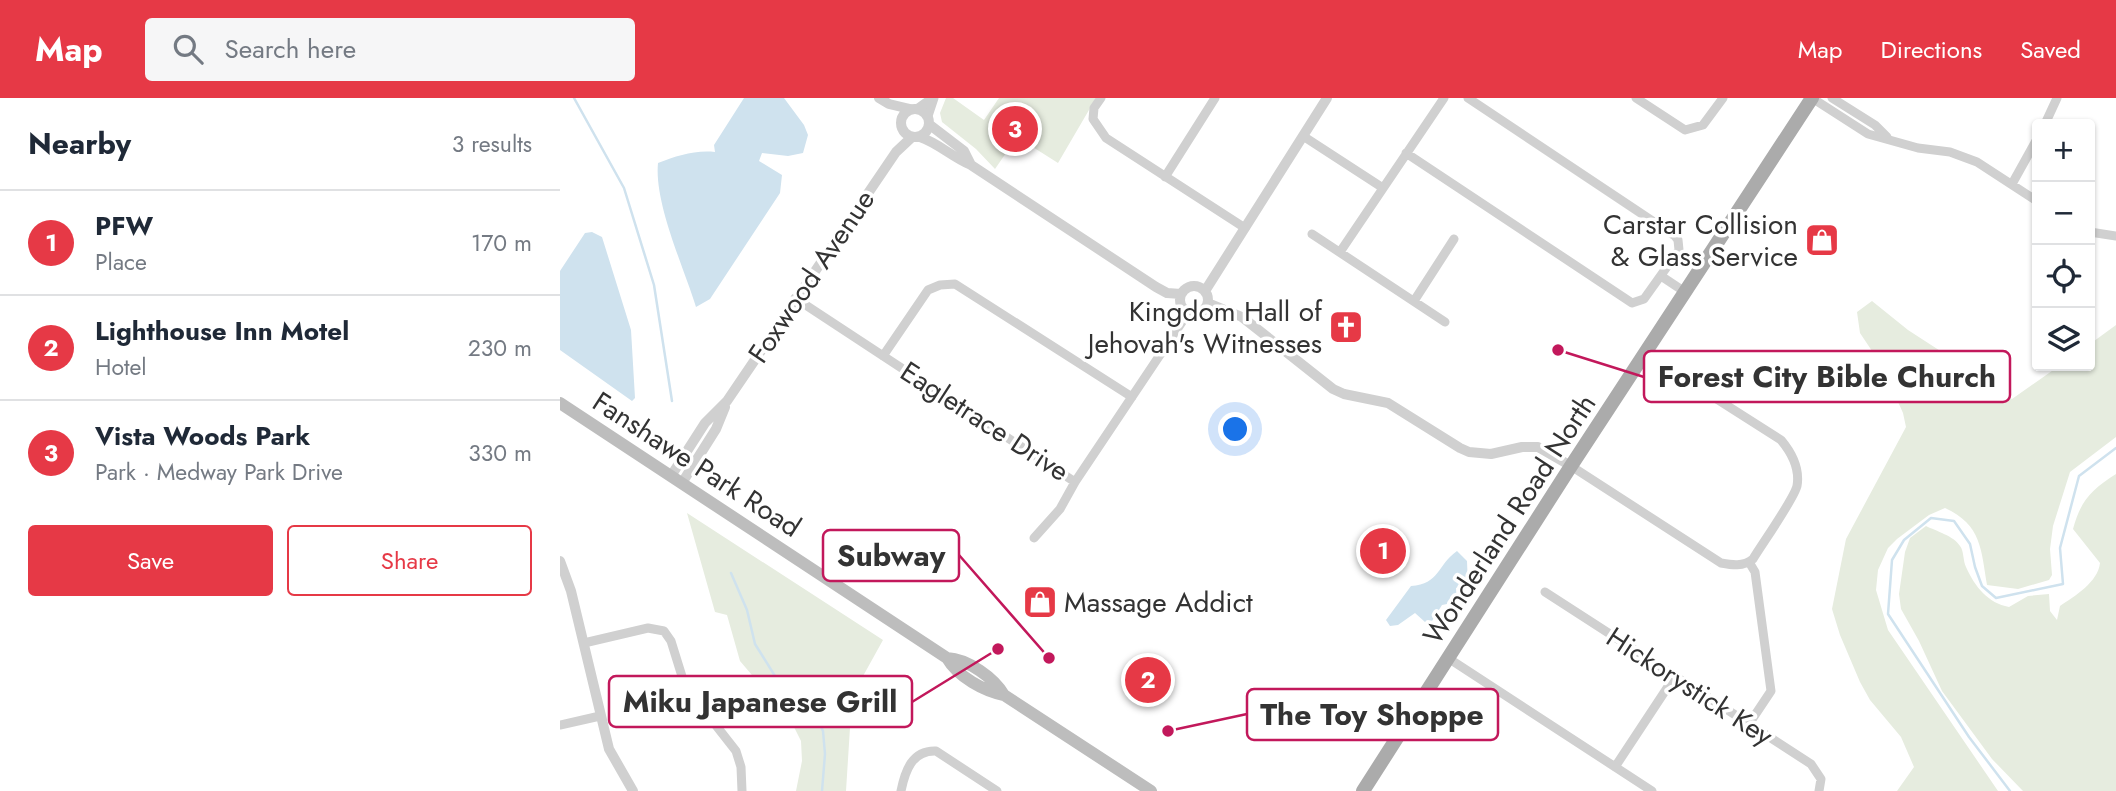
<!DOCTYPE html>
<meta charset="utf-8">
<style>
:root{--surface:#fff;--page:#f6f6f7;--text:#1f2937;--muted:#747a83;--line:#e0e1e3;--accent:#e63946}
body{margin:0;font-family:Jost,sans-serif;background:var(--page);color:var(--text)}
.controls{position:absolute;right:21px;top:21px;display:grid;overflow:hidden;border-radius:7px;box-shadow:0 2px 5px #0004}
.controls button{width:63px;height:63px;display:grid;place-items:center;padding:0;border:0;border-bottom:2px solid var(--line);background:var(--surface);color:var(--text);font:35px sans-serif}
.you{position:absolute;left:676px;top:332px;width:24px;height:24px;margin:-18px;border:5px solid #fff;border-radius:50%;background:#1a73e8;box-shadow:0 0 0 10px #1a73e833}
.badge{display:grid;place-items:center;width:46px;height:46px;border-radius:50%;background:var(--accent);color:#fff;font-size:23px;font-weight:700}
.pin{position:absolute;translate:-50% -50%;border:4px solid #fff;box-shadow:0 2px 7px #0006}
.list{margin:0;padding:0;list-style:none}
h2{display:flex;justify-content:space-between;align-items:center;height:91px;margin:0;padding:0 28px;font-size:30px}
h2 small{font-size:23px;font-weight:400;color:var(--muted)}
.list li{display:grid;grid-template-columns:46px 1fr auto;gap:21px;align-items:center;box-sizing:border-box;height:105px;padding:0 28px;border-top:2px solid var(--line)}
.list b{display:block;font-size:26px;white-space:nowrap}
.list p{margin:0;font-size:23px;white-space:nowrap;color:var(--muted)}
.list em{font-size:23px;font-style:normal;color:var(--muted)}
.actions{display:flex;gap:14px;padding:21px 28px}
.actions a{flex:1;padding:16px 0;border:2px solid var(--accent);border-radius:7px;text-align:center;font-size:24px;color:var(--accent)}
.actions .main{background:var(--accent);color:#fff}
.icon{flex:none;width:38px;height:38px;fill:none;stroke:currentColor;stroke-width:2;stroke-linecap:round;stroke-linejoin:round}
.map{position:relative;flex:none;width:1556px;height:693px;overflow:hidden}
header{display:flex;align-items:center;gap:42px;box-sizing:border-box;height:98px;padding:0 35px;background:var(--accent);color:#fff}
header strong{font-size:33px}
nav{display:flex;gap:38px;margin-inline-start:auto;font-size:24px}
.search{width:490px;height:63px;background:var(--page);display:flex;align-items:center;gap:18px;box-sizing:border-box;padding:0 24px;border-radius:7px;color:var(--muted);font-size:26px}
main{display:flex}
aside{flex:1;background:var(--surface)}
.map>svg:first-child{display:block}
.green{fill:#e6ecdf}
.water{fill:#cfe2ee}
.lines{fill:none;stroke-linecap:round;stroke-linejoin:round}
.stream{stroke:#cfe2ee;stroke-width:2.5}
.minor{stroke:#d0d0d0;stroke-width:9}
.tertiary{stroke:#d0d0d0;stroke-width:10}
.secondary{stroke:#bdbdbd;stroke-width:12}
.primary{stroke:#ababab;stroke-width:14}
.labels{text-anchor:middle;stroke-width:7;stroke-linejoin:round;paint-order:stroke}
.poi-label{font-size:28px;fill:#333;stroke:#fff;text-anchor:end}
.street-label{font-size:28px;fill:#333;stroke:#fff}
.leader{fill:none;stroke:#c2185b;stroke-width:2.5}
.callout-dot{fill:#c2185b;stroke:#fff;stroke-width:2.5}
.callout{fill:#fff;stroke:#c2185b;stroke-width:2.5}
.callout-label{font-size:30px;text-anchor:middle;font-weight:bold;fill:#333}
</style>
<header>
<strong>Map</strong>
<div class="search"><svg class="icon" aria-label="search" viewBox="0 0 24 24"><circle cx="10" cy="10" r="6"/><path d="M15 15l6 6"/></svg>Search here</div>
<nav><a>Map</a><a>Directions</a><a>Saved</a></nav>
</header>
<main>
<aside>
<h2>Nearby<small>3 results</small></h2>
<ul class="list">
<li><span class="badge">1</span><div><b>PFW</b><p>Place</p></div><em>170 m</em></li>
<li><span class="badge">2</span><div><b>Lighthouse Inn Motel</b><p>Hotel</p></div><em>230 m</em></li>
<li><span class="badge">3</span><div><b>Vista Woods Park</b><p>Park · Medway Park Drive</p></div><em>330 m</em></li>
</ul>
<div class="actions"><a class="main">Save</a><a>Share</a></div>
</aside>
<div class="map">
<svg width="1556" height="693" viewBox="0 0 1556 693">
<rect width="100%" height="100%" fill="#fff"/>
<path class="green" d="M386,0H393L424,22L439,0H536L498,65L457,39L435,71L416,51L382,24L380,15Z
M1312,203L1348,232L1402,267L1438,296L1452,301L1499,268H1530V246L1556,227V339L1510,374L1493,428L1490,451L1492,477L1489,482L1458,491L1427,487C1421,452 1422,427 1385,410L1369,417L1337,441L1328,450L1318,472L1316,492L1328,532L1438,693H1337L1354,669L1341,639L1310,602L1300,584L1280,537L1272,511L1286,441L1346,329L1343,315L1322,268L1300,235L1297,214Z
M1556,376V693H1463L1432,661L1382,593L1359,543L1341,511L1339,496L1345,454L1350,440L1366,428C1376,433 1394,438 1400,448C1404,453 1403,463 1406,469C1415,489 1428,505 1449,509L1468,498L1489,496L1490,513L1497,522L1500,508C1515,498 1538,484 1540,465L1513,431C1521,402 1531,392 1556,376Z
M127,415L323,542L292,598L286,693H236L242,663L241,643L231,623L180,563L167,517L155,514Z"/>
<path class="water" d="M184,0H224L244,27L248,37L243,55L228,58L202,55L199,63L222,77L220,95L150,201L136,209C124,170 94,105 98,65C117,58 134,52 155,54L154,47Z
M32,134L42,139L71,232L75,300L72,303L0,252V173L25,135Z
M897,453L907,463L908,488L902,487L896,490L897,504L882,507L872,523L865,524L855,515L838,527L830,528L826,522L851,488C880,486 877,467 897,453Z"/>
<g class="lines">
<path class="stream" d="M14,0L64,90L94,187L112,303
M171,475L187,512L195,546L215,578L253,612L263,633L265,656L262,693
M1450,693L1409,639L1328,516L1332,462L1344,442L1371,420L1394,423L1410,446L1415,469L1422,488L1436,500L1503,486L1500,450L1519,378L1556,350"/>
<path class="minor" d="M541,0L534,10L533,21L546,40L685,130
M1076,0L1125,32L1143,27L1163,0
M1252,0L1308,36L1358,50L1390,54L1417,64L1477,103
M1272,0L1315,27L1327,39
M357,11L372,0
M368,18L374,0
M1485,26L1497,0
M743,38L823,90
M846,55L1072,205L1084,201L1119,152L1118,142L1115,138L908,0
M605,79L655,0
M1452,86L1477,41
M1530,134L1556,138
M752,136L885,224
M780,154L884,0
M1101,178L1125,194
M235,200L515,384L628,215
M854,203L894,141
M323,258L368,192L380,187L395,186L572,299
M1011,368L1161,465C1172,467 1183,469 1193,461C1202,446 1234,401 1237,388C1240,371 1231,354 1221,342L1086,256
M474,440L500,411L515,384
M1189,464L1195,474L1211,593L1189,626
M985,494L1251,666L1261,681L1259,693
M24,545L88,530L104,533L111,543L125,588L176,653L181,669L182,693
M888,560L1092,693
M0,627L40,618
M1055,669L1115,578
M341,693C345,673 352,652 376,653L437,693"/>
<path class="tertiary" d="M319,0L329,6L350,11
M341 25a14 14 0 1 1 28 0a14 14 0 1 1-28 0Z
M370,27L404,53L411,67
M360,39C378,45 392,59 411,67L596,189L607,195L621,196
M620 202a14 14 0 1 1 28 0a14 14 0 1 1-28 0Z
M645,193L767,0
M648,205L682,219L773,291L784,296L828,305L900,350L909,354L931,356L962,349H978L1011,368
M111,378L145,325L167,303L336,54L352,39
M122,385L156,331L165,309
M0,463L11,493L49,651L73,693"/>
<path class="secondary" d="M0,305L387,560C398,579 424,593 444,597L591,693
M387,560C408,561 434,580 444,597"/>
<path class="primary" d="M803,693L1011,368L1252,0"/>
</g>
<defs>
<g id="shop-square" transform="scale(1.75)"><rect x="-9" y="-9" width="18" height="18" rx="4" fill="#e63946" stroke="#fff"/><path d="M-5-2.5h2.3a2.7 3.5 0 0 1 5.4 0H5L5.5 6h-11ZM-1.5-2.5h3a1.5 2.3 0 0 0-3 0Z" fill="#fff"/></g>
<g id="church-square" transform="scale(1.75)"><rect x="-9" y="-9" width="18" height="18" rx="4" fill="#e63946" stroke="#fff"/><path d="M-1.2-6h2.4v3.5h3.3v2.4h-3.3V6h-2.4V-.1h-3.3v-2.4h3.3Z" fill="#fff"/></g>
</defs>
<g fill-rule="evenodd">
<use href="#shop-square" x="1262" y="142"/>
<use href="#church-square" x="786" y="229"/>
<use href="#shop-square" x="480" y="504"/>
</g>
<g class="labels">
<g class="poi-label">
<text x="1238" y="136">Carstar Collision<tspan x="1238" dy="32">&amp; Glass Service</tspan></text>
<text x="762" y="223">Kingdom Hall of<tspan x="762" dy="32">Jehovah's Witnesses</tspan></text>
<text x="504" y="514" text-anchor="start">Massage Addict</text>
</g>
<g class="street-label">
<text transform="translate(251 178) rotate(-56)" y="10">Foxwood Avenue</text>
<text transform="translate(425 323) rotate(33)" y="10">Eagletrace Drive</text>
<text transform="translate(137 366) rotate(33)" y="10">Fanshawe Park Road</text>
<text transform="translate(949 421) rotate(-57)" y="10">Wonderland Road North</text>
<text transform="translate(1130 588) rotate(33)" y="10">Hickorystick Key</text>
</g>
</g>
<path class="leader" d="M998 252L1084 279M489 560L399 457M438 551L352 604M608 633L687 616"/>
<g class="callout-dot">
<circle cx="998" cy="252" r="7"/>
<circle cx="489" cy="560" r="7"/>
<circle cx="438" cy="551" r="7"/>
<circle cx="608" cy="633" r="7"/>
</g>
<g class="callout">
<rect x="1084" y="253" width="366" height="51" rx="7"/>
<rect x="263" y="432" width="136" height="51" rx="7"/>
<rect x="49" y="578" width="303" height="51" rx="7"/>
<rect x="687" y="591" width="251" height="51" rx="7"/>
</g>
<g class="callout-label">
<text x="1267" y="289">Forest City Bible Church</text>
<text x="331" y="468">Subway</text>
<text x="200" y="614">Miku Japanese Grill</text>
<text x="812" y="627">The Toy Shoppe</text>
</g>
</svg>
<div class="controls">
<button>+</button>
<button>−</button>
<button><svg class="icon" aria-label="locate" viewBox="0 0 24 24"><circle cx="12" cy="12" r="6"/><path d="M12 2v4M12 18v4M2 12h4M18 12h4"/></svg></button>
<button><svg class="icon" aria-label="layers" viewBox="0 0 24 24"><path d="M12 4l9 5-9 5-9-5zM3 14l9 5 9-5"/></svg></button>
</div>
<div class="you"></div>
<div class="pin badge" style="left:823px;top:453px">1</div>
<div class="pin badge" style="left:588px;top:582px">2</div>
<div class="pin badge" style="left:455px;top:31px">3</div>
</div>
</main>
